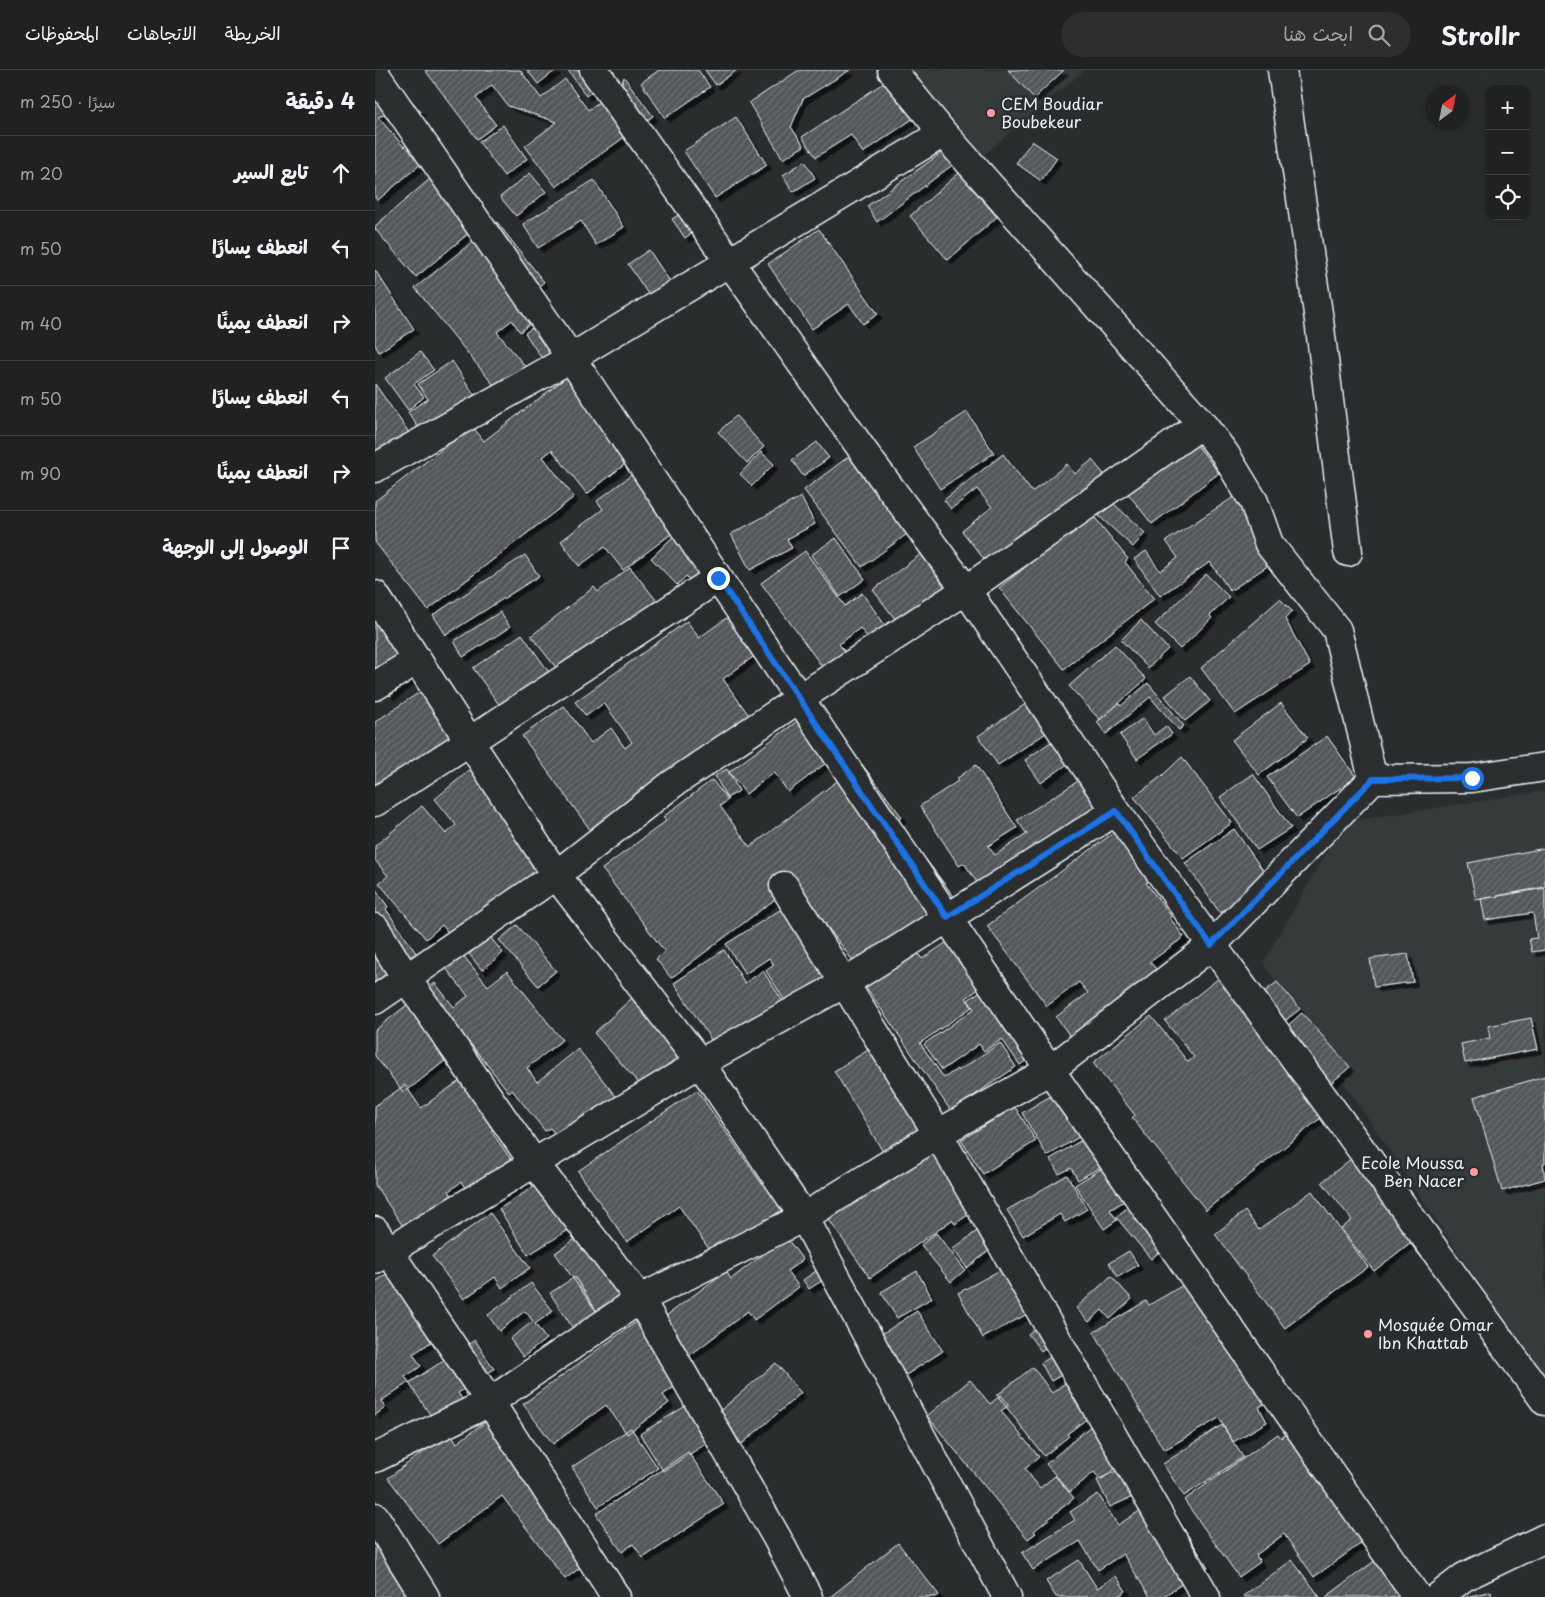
<!DOCTYPE html>
<html lang="ar">
<meta charset="utf-8">
<style>
:root{--surface:#202222;--page:#2d2f2f;--text:#f1f3f6;--muted:#a2a4a5;--line:#3d3f40}
body{margin:0;font-family:"Playpen Sans","Playpen Sans Arabic",sans-serif;background:var(--page);color:var(--text);direction:rtl}
.controls{position:absolute;right:15px;top:15px;display:grid;overflow:hidden;border-radius:10px;box-shadow:0 2px 12px #0003}
.controls button{width:45px;height:45px;display:grid;place-items:center;padding:0;border:0;border-bottom:1px solid var(--line);background:var(--surface);color:var(--text);font:25px sans-serif}
.compass{position:absolute;left:1050px;top:15px;width:45px;height:45px;border-radius:50%;background:var(--surface);box-shadow:0 2px 12px #0003;rotate:32deg}
.stop{position:absolute;width:15px;height:15px;margin:-11px;border:4px solid #1a73e8;border-radius:50%;background:#fff}
.stop.end{background:#1a73e8;border-color:#fff;box-shadow:0 1px 5px #0008}
.list{margin:0;padding:0;list-style:none}
h2{display:flex;justify-content:space-between;align-items:center;height:65px;margin:0;padding:0 20px;font-size:21px}
h2 small{font-size:16px;font-weight:400;color:var(--muted)}
.list li{display:grid;grid-template-columns:32px 1fr auto;gap:15px;align-items:center;box-sizing:border-box;height:75px;padding:0 20px;border-top:1px solid var(--line)}
.list b{display:block;font-size:19px;white-space:nowrap}
.list em{font-size:16px;font-style:normal;color:var(--muted)}
.icon{flex:none;width:28px;height:28px;fill:none;stroke:currentColor;stroke-width:2;stroke-linecap:round;stroke-linejoin:round}
.map{position:relative;flex:none;width:1170px;height:1527px;overflow:hidden;direction:ltr}
header{display:flex;align-items:center;gap:30px;box-sizing:border-box;height:70px;padding:0 25px;background:var(--surface);border-bottom:1px solid var(--line)}
header strong{font-size:24px}
nav{display:flex;gap:28px;margin-inline-start:auto;font-size:18px}
.search{width:350px;height:45px;background:var(--page);display:flex;align-items:center;gap:12px;box-sizing:border-box;padding:0 18px;border-radius:28px;color:var(--muted);font-size:19px}
main{display:flex}
aside{flex:1;background:var(--surface)}
.map>svg:first-child{display:block}
.built{fill:#363a3b}
.building{fill:url(#building-hatch);stroke:#e8f1f8;filter:url(#shadow)}
.lines{fill:none;stroke-linecap:round;stroke-linejoin:round}
.minor-casing{stroke:#e8f1f8;stroke-width:31}
.minor{stroke:#2a2d2e;stroke-width:28}
.route{stroke:#1a73e8;stroke-width:6}
.poi-dot{fill:#ff9aa2;stroke:#2a2d2e;stroke-width:2}
.labels{text-anchor:middle;stroke-width:5;stroke-linejoin:round;paint-order:stroke}
.poi-label{font-size:16px;fill:#e8f1f8;stroke:#2a2d2e;text-anchor:start}
</style>
<header>
<strong>Strollr</strong>
<div class="search"><svg class="icon" aria-label="search" viewBox="0 0 24 24"><circle cx="10" cy="10" r="6"/><path d="M15 15l6 6"/></svg>ابحث هنا</div>
<nav><a>الخريطة</a><a>الاتجاهات</a><a>المحفوظات</a></nav>
</header>
<main>
<div class="map">
<svg width="1170" height="1527" viewBox="0 0 1170 1527">
<defs>
<pattern id="building-hatch" width="6" height="6" patternUnits="userSpaceOnUse" patternTransform="scale(1.25)"><rect width="6" height="6" fill="#535759"/><path d="M-1 1l2-2M0 6l6-6M5 7l2-2" fill="none" stroke="#6c7072"/></pattern>
<filter id="shadow"><feDropShadow dx="4.5" dy="4.5" stdDeviation="0" flood-color="#0009"/></filter>
</defs>
<rect width="100%" height="100%" fill="#2a2d2e"/>
<filter id="ink" filterUnits="userSpaceOnUse"><feTurbulence type="fractalNoise" baseFrequency=".02" numOctaves="2"/><feDisplacementMap in="SourceGraphic" scale="10" xChannelSelector="R" yChannelSelector="G"/><feConvolveMatrix kernelMatrix="1 2 1 2 8 2 1 2 1" color-interpolation-filters="sRGB"/></filter>
<g filter="url(#ink)">
<path class="built" d="M537,0H710L608,85Z
M1170,721V1311L888,893L969,752Z"/>
<path class="building" d="M0,0H11L46,42L23,61L9,45L3,47L29,77L52,58L67,76L3,130L0,128Z
M50,0H145L166,28L190,9L213,40L246,16L249,7L278,46L181,117L150,76L182,52L133,36L117,15L101,28L121,55L102,69Z
M152,0H181L163,14Z
M193,0H230L236,7L211,26Z
M284,0H323L335,17L290,48L266,13Z
M330,0H362L341,15Z
M424,0H475L428,29L416,57L429,76L408,89L374,33Z
M633,0H689L659,28Z
M513,10L539,48L488,83L476,65L441,87L427,67Z
M361,47L392,95L340,128L309,81Z
M128,55L152,89L129,106L104,72Z
M657,71L682,88L666,111L641,93Z
M569,81L580,93L502,152L492,136Z
M430,91L440,108L418,122L408,105Z
M63,102L106,153L41,207L0,159V156Z
M155,103L171,122L141,146L125,127Z
M584,103L622,147L573,190L535,146Z
M219,110L249,157L221,175L206,151L163,178L148,154Z
M308,142L327,156L310,168L297,149Z
M122,152L169,212L152,226L167,244L145,262L137,250L122,262L153,300L125,323L40,218Z
M444,159L503,244L488,254L474,234L437,259L393,194Z
M274,180L300,219L279,233L253,194Z
M0,200L39,259L4,282L0,275Z
M180,243L203,279L173,298L150,263Z
M45,282L59,300L39,314L49,327L33,340L10,308Z
M77,291L105,333L50,368L33,342L53,329L43,314Z
M206,296L268,380L212,424L177,380L168,387L199,427L53,540L0,472V431L97,356L109,371Z
M0,314L40,371L0,399Z
M592,342L619,383L565,419L538,377Z
M361,346L389,377L372,393L343,362Z
M818,370L844,403L777,454L751,421Z
M442,372L454,388L428,406L417,390Z
M386,382L399,394L377,416L365,404Z
M477,384L540,458L487,497L429,420Z
M628,384L657,422L692,394L700,404L717,390L734,410L612,493L587,461L617,437L602,419L576,439L569,430Z
M272,393L315,450L248,500L230,477L204,496L186,471L228,439L222,431Z
M426,427L440,454L412,469L417,478L375,500L356,464Z
M859,427L897,493L855,521L835,492L785,526L759,489L771,481L785,501L803,488L791,471Z
M737,432L770,463L758,477L724,446Z
M717,444L753,489L750,492L779,529L689,599L624,518Z
M303,462L342,502L324,520L311,506L302,515L276,488Z
M461,468L490,509L465,527L436,485Z
M430,481L470,536L487,523L510,555L493,568L485,558L464,574L476,590L454,606L386,513Z
M550,481L579,518L527,558L498,520Z
M150,485L164,506L71,565L58,545Z
M255,497L289,540L194,614L156,566L219,517L223,522Z
M831,504L854,527L835,546L837,548L805,579L780,554Z
M905,529L917,541L910,549L935,595L860,644L826,598Z
M0,535L58,591L15,626L0,608Z
M125,542L135,557L88,587L79,571Z
M358,543L386,581L348,609L386,662L224,772L147,666L189,636L216,673L236,658L250,678L257,672L229,633L211,646L200,632L312,551L324,568Z
M766,550L793,579L773,598L746,570Z
M147,564L179,609L130,643L98,598Z
M740,575L771,609L725,650L694,616Z
M815,606L835,631L810,651L790,626Z
M67,607L108,666L0,734V652Z
M773,613L809,656L804,660L775,627L731,664L722,652L744,633L746,636Z
M658,629L677,659L623,695L603,666Z
M906,633L933,668L884,705L857,670Z
M437,640L468,680L413,722L399,702L371,724L354,702Z
M768,648L779,665L791,656L797,664L762,689L745,665Z
M952,666L981,707L922,748L892,707Z
M683,667L698,690L666,713L650,690Z
M807,687L857,753L808,788L759,727L788,705Z
M486,693L527,747L522,751L580,828L485,900L420,814L296,908L281,889L290,882L227,799L291,751L288,747L337,710L353,730L345,736L375,777Z
M601,695L642,758L613,776L620,785L652,764L642,750L711,706L732,738L607,820L589,793L584,796L545,736L583,711L581,709Z
M98,697L182,797L76,866L67,855L51,869L4,813L13,806L0,790V776L47,736L71,764L81,755L60,729Z
M352,699L364,721L352,728L340,706Z
M878,704L916,758L882,780L845,727Z
M745,758L781,806L771,813L796,846L795,848L809,867L775,892L786,905L698,970L681,947L713,923L704,912L672,936L612,856Z
M859,759L894,809L845,843L810,793Z
M1170,778V817L1101,830L1093,793Z
M0,818L13,837L11,839L52,899L0,935Z
M1170,818V880L1157,882L1154,869L1162,868L1158,843L1110,850L1106,829Z
M419,831L472,900L414,937L391,901L399,895L394,888L370,904L351,874Z
M142,855L181,901L163,916L124,870Z
M587,862L618,909L591,928L597,937L545,973L569,1008L582,999L583,1001L625,973L641,997L576,1041L491,917L542,882L547,889Z
M115,867L128,883L107,900L94,884Z
M349,880L370,913L388,901L409,933L342,979L299,913Z
M87,884L113,916L132,901L187,970L152,998L162,1012L203,979L247,1034L192,1078L175,1058L170,1061L137,1020L134,1022L94,972L29,1023L0,986V960L60,913L79,937L93,926L70,897Z
M1033,884L1038,912L999,917L995,889Z
M859,896L884,926L902,912L925,939L897,961L958,1038L831,1140L757,1048L760,1045L718,993L776,946L813,992L819,987L790,951Z
M621,910L652,990L645,995L627,969L609,981L604,974L567,1000L549,974L599,939L593,930Z
M257,928L307,982L268,1018L219,963Z
M927,943L975,997L956,1013L909,959Z
M1156,948L1163,979L1090,993L1086,974L1115,968L1113,956Z
M503,974L557,1064L513,1090L459,1001Z
M1170,1006V1093H1168L1170,1109L1127,1121L1099,1027Z
M90,1007L123,1056L116,1061L151,1111L107,1141L86,1112L74,1121L81,1132L34,1165L0,1115V1036L30,1015L46,1038Z
M322,1020L387,1114L393,1110L411,1137L339,1186L304,1136L252,1172L203,1101Z
M684,1021L709,1064L672,1086L647,1043Z
M640,1037L661,1071L608,1104L586,1070Z
M712,1067L729,1095L703,1110L696,1098L684,1104L675,1089Z
M572,1071L614,1130L580,1154L577,1150L495,1208L454,1150L497,1120L499,1123Z
M987,1080L1070,1185L1054,1197L1035,1173L999,1201L966,1159L977,1150L947,1112Z
M732,1095L754,1128L735,1140L742,1150L729,1159L700,1115Z
M692,1105L712,1139L690,1152L685,1144L648,1166L632,1140Z
M171,1109L200,1156L153,1185L124,1139Z
M937,1121L993,1197L910,1258L840,1164L870,1141L884,1160Z
M769,1124L803,1166L776,1189L741,1147Z
M115,1143L155,1198L127,1218L120,1207L89,1229L57,1186Z
M614,1152L628,1170L592,1198L578,1179Z
M214,1160L255,1218L221,1241L180,1183Z
M561,1163L590,1200L576,1212L546,1175Z
M411,1167L428,1190L412,1201L424,1217L379,1250L373,1241L314,1286L287,1249L351,1201L356,1209Z
M754,1181L763,1195L743,1207L734,1193Z
M34,1189L80,1256L38,1284L46,1296L30,1307L34,1312L6,1331L10,1338L0,1345V1212Z
M629,1198L654,1243L608,1268L583,1223Z
M444,1199L451,1208L434,1219L428,1210Z
M542,1201L557,1228L522,1248L506,1222Z
M736,1206L757,1229L735,1249L727,1240L714,1252L701,1238Z
M200,1207L226,1248L201,1263L175,1223Z
M822,1207L909,1323L884,1337L892,1352L858,1372L844,1348L789,1380L719,1262L771,1231L774,1235Z
M156,1213L178,1241L160,1254L171,1269L148,1287L135,1269L158,1251L150,1241L124,1261L113,1245Z
M542,1241L568,1281L531,1305L504,1266Z
M673,1247L687,1265L666,1281L653,1264Z
M261,1252L306,1312L288,1325L294,1333L252,1364L231,1335L178,1374L148,1334Z
M100,1270L119,1299L83,1323L90,1333L60,1352L34,1313Z
M688,1280L699,1298L676,1311L666,1293Z
M401,1293L426,1323L367,1374L341,1344Z
M658,1297L677,1323L711,1297L736,1330L692,1364L694,1366L669,1386L622,1325Z
M595,1310L615,1334L626,1325L634,1335L626,1341L664,1387L650,1399L665,1418L680,1406L699,1428L659,1461L661,1463L653,1469L552,1346Z
M317,1332L340,1368L288,1401L265,1364Z
M123,1342L225,1483L190,1509L127,1426L63,1474L13,1408L75,1362L82,1373Z
M724,1349L756,1385L726,1410L719,1402L695,1422L671,1394Z
M847,1355L868,1387L809,1426L788,1394Z
M922,1357L999,1464L939,1507L909,1464L881,1485L885,1492L864,1507L809,1430L903,1364L906,1368Z
M256,1358L283,1398L223,1437L197,1397Z
M313,1382L349,1434L268,1488L258,1474L247,1482L221,1444Z
M764,1390L777,1418L735,1437L722,1410Z
M723,1424L743,1455L788,1426L833,1497L787,1527H775L748,1484L723,1500L705,1471L658,1500L647,1483L700,1450L695,1442Z
M0,1430L25,1469L60,1527H0Z
M523,1473L564,1525L561,1527H455Z
M1017,1478L1036,1527H951Z
M704,1490L722,1518L741,1506L751,1521L742,1527H681L671,1511Z
M917,1490L945,1527H869L868,1526Z
M1116,1521L1117,1527H1091Z"/>
<g class="lines">
<g class="minor-casing">
<path id="minor" d="M219,0L496,392L591,520L741,741L837,875L1170,1331
M517,0L568,63L827,354L850,384L879,432L894,474L962,560L998,709L1097,708L1170,697
M907,0L944,250L973,482
M0,4L196,288L343,508L675,1000L1042,1527
M0,398L196,288L568,63
M0,525L181,805L325,993L429,1147L632,1527
M0,616L42,590
M0,732L95,671L343,508
M409,816L563,1064L831,1527
M0,858L31,908L159,1093L265,1229L402,1468L433,1527
M0,930L181,805L296,715L425,628L591,520L827,354
M0,1161L115,1332L241,1527
M0,1189L325,993L470,913L741,741
M0,1388L115,1332L265,1229L429,1147L563,1064L675,1000L837,875L998,709
M0,1447L50,1527
M1063,1527L1089,1507L1170,1468"/>
</g>
<use href="#minor" class="minor"/>
</g>
</g>
<g class="lines" filter="url(#ink)">
<path class="route" d="M343,508L572,847L741,741L836,875L998,709L1097,708"/>
</g>
<g class="poi-dot">
<circle cx="616" cy="43" r="5"/>
<circle cx="1099" cy="1102" r="5"/>
<circle cx="993" cy="1264" r="5"/>
</g>
<g class="labels">
<g class="poi-label">
<text x="626" y="40">CEM Boudiar<tspan x="626" dy="18">Boubekeur</tspan></text>
<text x="1089" y="1099" text-anchor="end">Ecole Moussa<tspan x="1089" dy="18">Ben Nacer</tspan></text>
<text x="1003" y="1261">Mosquée Omar<tspan x="1003" dy="18">Ibn Khattab</tspan></text>
</g>
</g>
</svg>
<div class="controls">
<button>+</button>
<button>−</button>
<button><svg class="icon" aria-label="locate" viewBox="0 0 24 24"><circle cx="12" cy="12" r="6"/><path d="M12 2v4M12 18v4M2 12h4M18 12h4"/></svg></button>
</div>
<svg class="compass" viewBox="-18 -18 36 36"><path d="M0-13l5 13h-10z" fill="#e53935"/><path d="M0 13l5-13h-10z" fill="#a2a4a5"/></svg>
<div class="stop" style="left:1097px;top:708px"></div>
<div class="stop end" style="left:343px;top:508px"></div>
</div>
<aside>
<h2>4 دقيقة<small>سيرًا · 250 m</small></h2>
<ul class="list">
<li><svg class="icon" aria-label="ahead" viewBox="0 0 24 24"><path d="M12 20V5M6 11l6-6 6 6"/></svg><div><b>تابع السير</b></div><em>20 m</em></li>
<li><svg class="icon" aria-label="left" viewBox="0 0 24 24"><path d="M17 20v-9H6M10 6l-5 5 5 5"/></svg><div><b>انعطف يسارًا</b></div><em>50 m</em></li>
<li><svg class="icon" aria-label="right" viewBox="0 0 24 24"><path d="M7 20v-9h11M14 6l5 5-5 5"/></svg><div><b>انعطف يمينًا</b></div><em>40 m</em></li>
<li><svg class="icon" aria-label="left" viewBox="0 0 24 24"><path d="M17 20v-9H6M10 6l-5 5 5 5"/></svg><div><b>انعطف يسارًا</b></div><em>50 m</em></li>
<li><svg class="icon" aria-label="right" viewBox="0 0 24 24"><path d="M7 20v-9h11M14 6l5 5-5 5"/></svg><div><b>انعطف يمينًا</b></div><em>90 m</em></li>
<li><svg class="icon" aria-label="arrive" viewBox="0 0 24 24"><path d="M6 21V4h12l-3 4 3 4H6"/></svg><div><b>الوصول إلى الوجهة</b></div></li>
</ul>
</aside>
</main>
